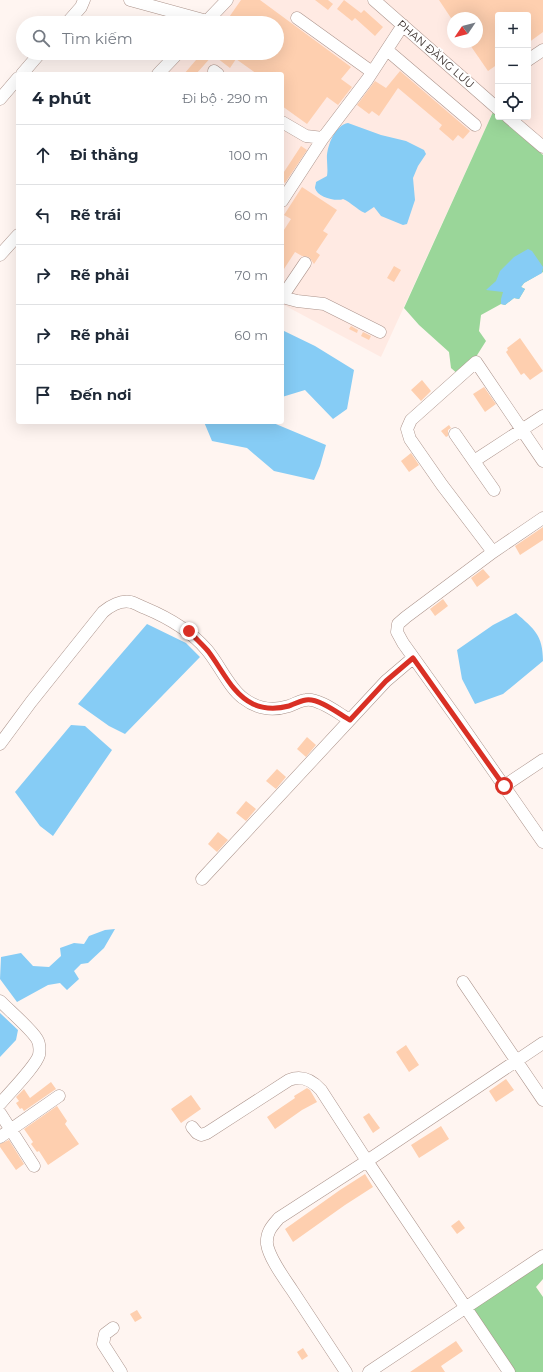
<!DOCTYPE html>
<html lang="vi">
<meta charset="utf-8">
<style>
:root{--surface:#fff;--page:#f6f6f7;--text:#1f2937;--muted:#747a83;--line:#e0e1e3}
body{margin:0;font-family:Montserrat,sans-serif;background:var(--page);color:var(--text)}
.controls{position:absolute;right:12px;top:12px;display:grid;overflow:hidden;border-radius:4px;box-shadow:0 4px 16px #0002}
.controls button{width:36px;height:36px;display:grid;place-items:center;padding:0;border:0;border-bottom:1px solid var(--line);background:var(--surface);color:var(--text);font:20px sans-serif}
.compass{position:absolute;left:447px;top:12px;width:36px;height:36px;border-radius:50%;background:var(--surface);box-shadow:0 4px 16px #0002;rotate:235deg}
.stop{position:absolute;width:12px;height:12px;margin:-9px;border:3px solid #d93025;border-radius:50%;background:#fff}
.stop.end{background:#d93025;border-color:#fff;box-shadow:0 1px 4px #0008}
.list{margin:0;padding:0;list-style:none}
h2{display:flex;justify-content:space-between;align-items:center;height:52px;margin:0;padding:0 16px;font-size:17px}
h2 small{font-size:13px;font-weight:400;color:var(--muted)}
.list li{display:grid;grid-template-columns:26px 1fr auto;gap:12px;align-items:center;box-sizing:border-box;height:60px;padding:0 16px;border-top:1px solid var(--line)}
.list b{display:block;font-size:15px;white-space:nowrap}
.list em{font-size:13px;font-style:normal;color:var(--muted)}
.icon{flex:none;width:22px;height:22px;fill:none;stroke:currentColor;stroke-width:2;stroke-linecap:round;stroke-linejoin:round}
.map{position:relative;flex:none;width:543px;height:1372px;overflow:hidden}
.search{position:absolute;background:var(--surface);box-shadow:0 4px 16px #0002;left:16px;top:16px;width:268px;height:44px;display:flex;align-items:center;gap:10px;box-sizing:border-box;padding:0 14px;border-radius:22px;color:var(--muted);font-size:15px}
.panel{position:absolute;background:var(--surface);box-shadow:0 4px 16px #0002;left:16px;top:72px;width:268px;height:352px;border-radius:4px}
.map>svg:first-child{display:block}
.built{fill:#ffeae3;fill-rule:evenodd}
.green{fill:#9ad699}
.water{fill:#86ccf5}
.building{fill:#fecfaf}
.lines{fill:none;stroke-linecap:round;stroke-linejoin:round}
.minor-casing{stroke:#ac948c;stroke-width:13}
.minor{stroke:#fff;stroke-width:12}
.route{stroke:#d93025;stroke-width:5}
.labels{text-anchor:middle;stroke-width:3.5;stroke-linejoin:round;paint-order:stroke}
.street-label{font-size:11px;fill:#3f3532;stroke:#fff}
</style>
<div class="map">
<svg width="543" height="1372" viewBox="0 0 543 1372">
<rect width="100%" height="100%" fill="#fff5f1"/>
<path class="built" d="M230,0H366L493,112L381,357L282,304V74H161L181,53H277V23H208Z
M383,0H543V139L517,117H528V15H498V101ZM453,18H477V42H453Z"/>
<path class="green" d="M493,112L543,155V272L524,283L521,287L525,289L519,299L514,298L505,305L501,304L481,315L479,331L486,341L474,360L459,375L451,368L449,352L419,325L404,308Z
M543,1259V1279L536,1287L543,1297V1372H512L469,1309Z"/>
<path class="water" d="M348,123L381,135L406,141L424,150L426,154L418,166L413,178L415,200L407,224L403,225L381,216L374,207L365,213C356,209 352,203 343,199C336,202 317,197 315,188C315,186 316,184 316,182L327,176C328,170 327,165 327,160C326,147 335,125 348,123Z
M528,249L532,251L543,267L542,273L524,283L521,287L525,289L519,299L514,298L505,305L501,304V299L503,292L486,290L496,281L500,271L514,257Z
M282,330L315,346L354,370L347,409L333,419L305,390L282,397Z
M204,422H271L326,445L320,466L314,480L274,471L247,448L212,441Z
M516,613C534,629 543,635 543,661L503,694L475,704L462,679L457,650L493,625Z
M147,624L186,643L200,657L125,734L109,726L78,704Z
M71,725L85,726L112,750L53,836L40,826L15,792Z
M115,929L104,948L88,963L81,964L74,971L79,979L67,990L60,983L48,985L17,1002L0,979L1,957L21,953L33,966L49,967L61,956L60,948L74,943L84,944L89,936L105,930Z
M0,1013L18,1030L16,1040L0,1057Z"/>
<path class="building" d="M241,0H260L351,67L341,79L352,87L338,105L327,97L307,124L282,106V74H257L236,59L230,68L213,55L196,74H184L202,53H277V23H225Z
M315,0H328L333,4L328,10Z
M344,0L361,13L364,10L383,27L375,36L355,18L352,21L337,9Z
M439,0H543V32L528,43V15H498V64L488,71L468,42H477V18H451Z
M400,71L470,131L463,139L458,135L453,141L439,129L442,125L398,88L379,116L372,111L369,114L357,105L375,81L386,88Z
M301,146L307,150L285,183L282,181V175Z
M302,187L337,210L323,231L328,234L316,252L320,255L314,264L309,257L302,256L295,252L282,272V233L291,219L284,215Z
M394,266L401,270L394,282L387,278Z
M351,326L358,330L357,333L349,329Z
M363,332L371,336L369,340L361,336Z
M520,338L543,371L530,380L524,373L521,375L506,352L508,350L507,348Z
M422,380L431,391L421,401L411,390Z
M484,387L496,404L485,412L473,394Z
M449,425L451,428L448,430V436L446,437L441,431Z
M411,453L419,465L409,472L401,461Z
M543,527V540L520,555L515,546Z
M483,569L490,577L477,587L471,578Z
M443,599L448,606L435,616L430,609Z
M307,737L316,745L306,757L297,749Z
M277,769L286,777L276,789L266,781Z
M246,801L256,809L246,821L236,813Z
M218,832L228,840L217,852L208,844Z
M406,1045L419,1065L409,1072L396,1052Z
M506,1079L514,1090L496,1102L489,1091Z
M51,1082L56,1089L24,1111L22,1108L20,1109L16,1103L19,1101L16,1097L24,1089L30,1098Z
M307,1088L310,1090L317,1102L302,1110L275,1129L267,1117L295,1098L294,1096Z
M191,1095L201,1109L181,1123L171,1109Z
M57,1106L67,1121L65,1124L79,1144L48,1165L39,1151L37,1152L31,1144L33,1142L24,1129Z
M369,1113L380,1128L373,1133L363,1117Z
M441,1126L449,1139L419,1158L411,1145Z
M9,1140L24,1164L16,1170L0,1147V1144Z
M365,1174L373,1187L345,1205L293,1242L285,1229L340,1190Z
M459,1220L465,1228L457,1234L451,1226Z
M137,1310L142,1318L135,1322L130,1314Z
M456,1341L463,1351L441,1366L445,1372H410Z
M303,1348L308,1356L302,1360L297,1352Z"/>
<g class="lines">
<g class="minor-casing">
<path id="minor" d="M130,0L207,21
M374,0L498,109
M297,18L372,72
M67,23L81,7L84,0
M205,23L227,0
M387,50L475,125
M528,60L543,50
M214,71L218,74
M22,74L40,53
M158,74L178,53
M0,99L18,78
M508,117L543,147
M282,122L306,136L323,138
M282,201L323,138L367,80L403,25
M0,255L18,235
M282,297L297,301L324,304L380,332
M282,297L305,263
M455,434L494,490
M474,461L543,416
M543,518L493,552L406,617L398,624L397,632L403,643L458,720L543,842
M493,552L442,485L410,439L407,429L411,420L476,362L543,461
M0,744L31,702L103,612C110,606 121,600 131,602C135,603 140,606 145,608C169,618 190,630 207,650C219,664 229,688 243,698C257,709 273,711 289,706C295,704 301,700 306,700C319,698 339,714 350,720
M504,786L543,760
M202,879L386,681L413,658
M463,982L543,1100
M0,1001C10,1011 31,1029 37,1039C40,1044 40,1049 39,1055C36,1066 9,1093 0,1104
M0,1113L34,1166
M192,1127L197,1133L201,1135L207,1133L289,1080C302,1075 312,1080 321,1090L367,1161L279,1218C272,1226 266,1232 267,1244C269,1258 284,1278 292,1290C310,1317 328,1345 346,1372
M0,1137L59,1096
M113,1328L105,1334L103,1344L121,1372
M369,1372L543,1256
M509,1372L367,1161L543,1043"/>
</g>
<use href="#minor" class="minor"/>
</g>
<g class="lines">
<path class="route" d="M189,631C195,638 202,644 208,651C222,669 232,694 253,704C264,709 277,709 289,706C294,704 300,701 306,700C319,698 339,714 350,720L386,681L413,658L504,786"/>
</g>
<g class="labels">
<g class="street-label">
<text transform="translate(436 54) rotate(41)" y="4">PHAN ĐĂNG LƯU</text>
</g>
</g>
</svg>
<div class="controls">
<button>+</button>
<button>−</button>
<button><svg class="icon" aria-label="locate" viewBox="0 0 24 24"><circle cx="12" cy="12" r="6"/><path d="M12 2v4M12 18v4M2 12h4M18 12h4"/></svg></button>
</div>
<svg class="compass" viewBox="-18 -18 36 36"><path d="M0-13l5 13h-10z" fill="#e53935"/><path d="M0 13l5-13h-10z" fill="#747a83"/></svg>
<div class="stop" style="left:504px;top:786px"></div>
<div class="stop end" style="left:189px;top:631px"></div>
<div class="search"><svg class="icon" aria-label="search" viewBox="0 0 24 24"><circle cx="10" cy="10" r="6"/><path d="M15 15l6 6"/></svg>Tìm kiếm</div>
<section class="panel">
<h2>4 phút<small>Đi bộ · 290 m</small></h2>
<ul class="list">
<li><svg class="icon" aria-label="ahead" viewBox="0 0 24 24"><path d="M12 20V5M6 11l6-6 6 6"/></svg><div><b>Đi thẳng</b></div><em>100 m</em></li>
<li><svg class="icon" aria-label="left" viewBox="0 0 24 24"><path d="M17 20v-9H6M10 6l-5 5 5 5"/></svg><div><b>Rẽ trái</b></div><em>60 m</em></li>
<li><svg class="icon" aria-label="right" viewBox="0 0 24 24"><path d="M7 20v-9h11M14 6l5 5-5 5"/></svg><div><b>Rẽ phải</b></div><em>70 m</em></li>
<li><svg class="icon" aria-label="right" viewBox="0 0 24 24"><path d="M7 20v-9h11M14 6l5 5-5 5"/></svg><div><b>Rẽ phải</b></div><em>60 m</em></li>
<li><svg class="icon" aria-label="arrive" viewBox="0 0 24 24"><path d="M6 21V4h12l-3 4 3 4H6"/></svg><div><b>Đến nơi</b></div></li>
</ul>
</section>
</div>
